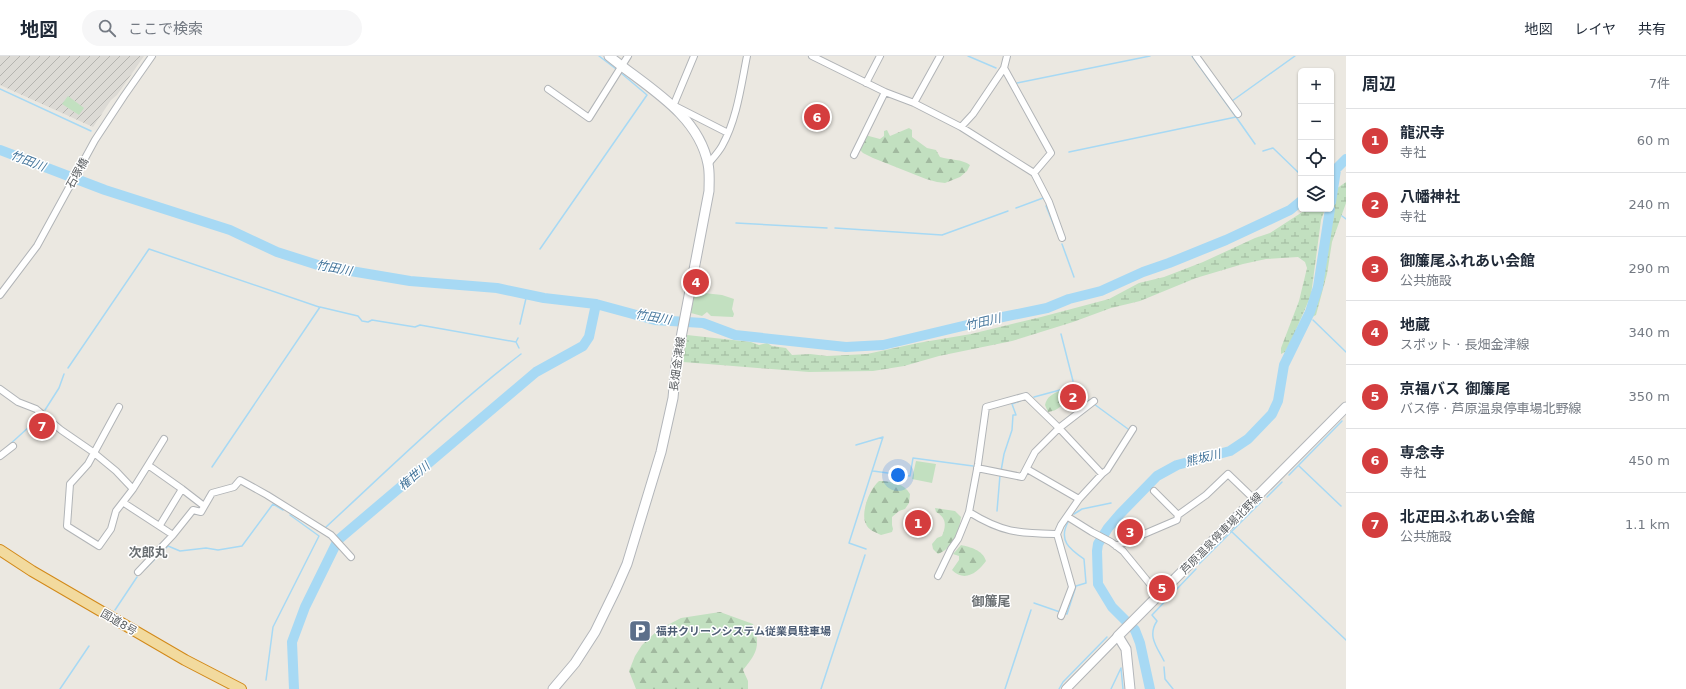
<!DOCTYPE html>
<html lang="ja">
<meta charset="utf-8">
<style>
:root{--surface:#fff;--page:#f6f6f7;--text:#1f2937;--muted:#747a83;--line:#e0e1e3;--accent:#d43d3e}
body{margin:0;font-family:"DejaVu Sans","Noto Sans JP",sans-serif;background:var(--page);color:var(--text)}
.controls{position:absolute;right:12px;top:12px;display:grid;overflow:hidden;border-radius:6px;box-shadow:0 1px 3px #0004}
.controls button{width:36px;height:36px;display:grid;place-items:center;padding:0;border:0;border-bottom:1px solid var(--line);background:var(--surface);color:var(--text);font:20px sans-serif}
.you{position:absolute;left:898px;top:419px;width:14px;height:14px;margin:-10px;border:3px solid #fff;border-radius:50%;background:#1a73e8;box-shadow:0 0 0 6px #1a73e833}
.badge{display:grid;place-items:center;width:26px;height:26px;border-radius:50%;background:var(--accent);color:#fff;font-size:13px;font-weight:700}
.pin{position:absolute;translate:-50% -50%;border:2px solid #fff;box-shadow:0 1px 4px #0006}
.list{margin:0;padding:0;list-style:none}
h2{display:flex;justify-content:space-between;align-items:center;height:52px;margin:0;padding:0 16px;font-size:17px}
h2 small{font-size:13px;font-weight:400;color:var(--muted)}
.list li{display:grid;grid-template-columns:26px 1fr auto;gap:12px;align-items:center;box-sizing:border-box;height:64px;padding:0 16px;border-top:1px solid var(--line)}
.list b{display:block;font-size:15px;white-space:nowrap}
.list p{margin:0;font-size:13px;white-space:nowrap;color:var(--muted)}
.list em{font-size:13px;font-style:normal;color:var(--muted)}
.icon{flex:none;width:22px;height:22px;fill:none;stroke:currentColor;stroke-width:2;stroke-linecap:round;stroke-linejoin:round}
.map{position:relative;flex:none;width:1346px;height:633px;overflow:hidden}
header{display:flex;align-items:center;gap:24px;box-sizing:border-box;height:56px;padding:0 20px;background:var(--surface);border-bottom:1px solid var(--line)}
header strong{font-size:19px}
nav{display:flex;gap:22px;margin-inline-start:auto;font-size:14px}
.search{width:280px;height:36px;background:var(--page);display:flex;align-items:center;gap:10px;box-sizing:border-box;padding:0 14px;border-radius:22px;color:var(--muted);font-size:15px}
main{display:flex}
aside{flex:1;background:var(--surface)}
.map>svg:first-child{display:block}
.industrial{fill:url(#industrial-furrows)}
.green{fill:#c2e0c0}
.forest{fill:url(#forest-firs)}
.wetland{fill:url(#wetland-marsh)}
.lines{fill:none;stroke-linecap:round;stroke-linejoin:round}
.stream{stroke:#a7d9f4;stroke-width:1.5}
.river{stroke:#a7d9f4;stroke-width:10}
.minor-casing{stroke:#b1b4b7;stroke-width:8}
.tertiary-casing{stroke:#b1b4b7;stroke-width:10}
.secondary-casing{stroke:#b3b6ba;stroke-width:11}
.trunk-casing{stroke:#d28919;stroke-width:12}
.minor{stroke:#fff;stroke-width:6}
.tertiary{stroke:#fff;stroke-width:8}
.secondary{stroke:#fff;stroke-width:9}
.trunk{stroke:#f2da9e;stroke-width:10}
.labels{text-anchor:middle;stroke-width:3;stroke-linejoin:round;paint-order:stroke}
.street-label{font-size:11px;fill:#595d60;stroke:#fff}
.service-label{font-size:11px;font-weight:bold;fill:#4e5e75;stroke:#fff;text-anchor:start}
.water-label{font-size:12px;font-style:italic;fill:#45769c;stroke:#fff}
.quarter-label{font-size:13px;font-weight:bold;fill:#6a6f72;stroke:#fff}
</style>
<header>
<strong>地図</strong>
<div class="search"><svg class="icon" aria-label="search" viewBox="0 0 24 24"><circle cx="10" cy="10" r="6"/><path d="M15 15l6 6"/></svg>ここで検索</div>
<nav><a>地図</a><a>レイヤ</a><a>共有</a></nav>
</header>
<main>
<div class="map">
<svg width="1346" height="633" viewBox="0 0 1346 633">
<defs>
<pattern id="industrial-furrows" width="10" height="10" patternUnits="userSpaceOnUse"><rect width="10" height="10" fill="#dcdad5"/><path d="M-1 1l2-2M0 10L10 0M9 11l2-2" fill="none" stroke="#b5b4b0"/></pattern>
<pattern id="forest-firs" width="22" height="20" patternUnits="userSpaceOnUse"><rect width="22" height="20" fill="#c2e0c0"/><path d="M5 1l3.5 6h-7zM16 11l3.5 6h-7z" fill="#a1b99f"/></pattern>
<pattern id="wetland-marsh" width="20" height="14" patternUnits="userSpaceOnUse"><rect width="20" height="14" fill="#c2e0c0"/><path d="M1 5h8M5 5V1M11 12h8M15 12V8" fill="none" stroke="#a1b99f"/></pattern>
</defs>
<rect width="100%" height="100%" fill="#ebe8e1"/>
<path class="industrial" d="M0,0H144L117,39L111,44L93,71L0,29Z"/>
<path class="green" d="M68,40L84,52L79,59L62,48Z
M695,236L722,239L734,243L732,253L734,258L733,261L711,260L707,256L702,260L691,257Z
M916,405L936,408L932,427L912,423Z"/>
<path class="forest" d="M909,72L912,74V81L927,92L936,94L940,101C950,104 962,103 970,109L967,115L960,121L945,127L937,126L926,123L873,102L863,97L859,93L865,79L880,83L884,80V75L887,74L890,80Z
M1061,334L1065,335L1068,339C1065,348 1058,355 1048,356L1045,349C1047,340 1053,338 1061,334Z
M879,425C890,425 904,427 910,438L909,447L905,453L899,455L892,461V469L893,473L892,476L881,479C875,476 868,474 866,468C860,457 870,432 879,425Z
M935,452L955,455L961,461C959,476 953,492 938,498L933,493L932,488L937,482L942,480C946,470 947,462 936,456Z
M961,489C970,491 983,494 986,505C978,516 965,527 952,514L959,504V500L953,498Z
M720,556L753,568C761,589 757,597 743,614L748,625V633H636L629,615L635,600L642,589L658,574L681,562Z"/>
<path class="wetland" d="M1346,126V147L1332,186L1327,218L1316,259L1312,261C1310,253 1316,246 1318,238C1326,205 1330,171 1335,139L1336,133Z
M1307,153H1325L1321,164L1311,239L1290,288L1285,296L1281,298V292L1299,245L1307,212L1305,206L1298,201L1266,203L1243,208L1196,222L1140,245L1111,252L1073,266L1012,285L939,300L904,310L873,315L809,316L683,306L687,279L751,286L759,289L767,287L772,290L786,292L792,299L810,298L827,300L867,298L918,287L971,278L1041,261L1109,243L1139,227L1164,221L1203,206L1255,182L1270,177Z"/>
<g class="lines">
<path class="stream" d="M599,0L616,13
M968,0L996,12
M1192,0L1236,61
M1017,27L1150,0
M0,33L91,75
M1232,45L1295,0
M1263,95L1273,92L1301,119
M1069,96L1236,61L1255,88
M1046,150L1057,177
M1016,152L1043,142
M1342,160L1346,163
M736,167L827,172
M835,172L942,179L1008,155
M1062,188L1074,221
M540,193L647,39L621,17
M1313,264L1346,296
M520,268L527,238
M1061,278L1073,325
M516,286L518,282
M68,312L149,193L319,251
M1034,341L1071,331L1090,346
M1094,348L1128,373
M45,354L59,332L64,318
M856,389L883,381L849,487L866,493
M8,390L40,361
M1299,410L1341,450
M212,411L320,251L358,260L362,265L368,266L372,264L415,271L420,269L516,286L519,292
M873,415L910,420L913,402L973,410
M1001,415L1004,398L1012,374L1013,359H1016L1012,348L1020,345
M1289,419L1342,365
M1267,441L1282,426
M997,455L1000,419
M1074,458L1082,453L1111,447
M326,471C390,412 452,351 521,298
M1232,476L1346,584
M1199,508L1262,445
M145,513L168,490L180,495L206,492L218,494L242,490L273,448L283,454
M1034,547L1060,556
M115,554L137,521
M1064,557L1067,558L1076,530L1086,527L1084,503C1070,493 1058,485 1068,466
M1164,605C1157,591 1147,580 1157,565L1152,559L1196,513
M1164,611L1165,623L1173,633
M266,624L273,571L319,480L290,459
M60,633L89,590
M821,633L865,499
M1005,633L1031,554
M1059,633L1063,626L1107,581
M1111,633L1121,612L1123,633"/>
<path class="river" d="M0,94L105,134L230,174L277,196L321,210L410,225L497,232L544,242L596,248L655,264L703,267L735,279L846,291L883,289L988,264L1047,252L1069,243L1101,235L1143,216L1169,207L1226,184L1290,154L1301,145
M1331,118L1346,103
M1331,146L1336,114
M294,633L292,586L305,551L338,484L536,316L583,290L589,281L596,248
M1150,633L1140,587L1135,574L1112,551L1098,528L1097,495L1098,488L1108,472L1120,458L1157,420L1177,409L1230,395L1248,383L1272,358L1278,345L1284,309L1310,256L1318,231L1330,153"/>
<g class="minor-casing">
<path id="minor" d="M812,0L885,36L914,47L961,71L1034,117L1049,146L1062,182
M1007,0L1004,12L1051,97L1034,117
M1196,0L1238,58
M866,27L880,0
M548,33L589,62L628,0
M914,47L940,0
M674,48L694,0
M673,49L728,77
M961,71L973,58L1004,12
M854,99L885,36
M708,108C713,102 718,97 722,90C737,63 741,30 747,0
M0,239L37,190L95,84L124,40L152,0
M0,333L18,346L36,353L61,374L93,396L116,415L133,433L116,455L111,473L99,490L67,470L70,428L88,408L119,351
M164,383L148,409L182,433L204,450
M0,400L13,390
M977,412L1022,421L1035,396L1059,372L1094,345
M1027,413L1079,443
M133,433L148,409
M1154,435L1178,459L1206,439L1228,418L1254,443
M124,447L173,479L193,454L201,456L212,437L234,431L240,424L267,439L331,479L351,501
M969,456C1003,477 1018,477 1057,478
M1068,461L1092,476L1111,486L1123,495L1159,539
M160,469L182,433
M1116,490L1177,464L1178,459
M138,516L173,479
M938,520L951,493L958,483L969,456L978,408L986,351L1026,340L1059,372L1102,418
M1061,560L1072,531L1057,478L1061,469L1079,443L1102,418L1107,414L1133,373"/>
</g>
<g class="tertiary-casing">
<path id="tertiary" d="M1066,633L1118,580"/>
</g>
<g class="secondary-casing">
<path id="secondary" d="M553,633L575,607L595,576L616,533L627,508L661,396L673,342L676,308L709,135C709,126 710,117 708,108C698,57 645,30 609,0
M1130,633L1126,593L1118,580L1346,351"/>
</g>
<g class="trunk-casing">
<path id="trunk" d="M0,494L32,515L185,604L241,633"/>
</g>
<use href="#minor" class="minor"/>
<use href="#tertiary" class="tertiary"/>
<use href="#secondary" class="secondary"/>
<use href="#trunk" class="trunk"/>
</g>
<defs>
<g id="parking-square" transform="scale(1.15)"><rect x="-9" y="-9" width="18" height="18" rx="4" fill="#5c6f8a" stroke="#fff"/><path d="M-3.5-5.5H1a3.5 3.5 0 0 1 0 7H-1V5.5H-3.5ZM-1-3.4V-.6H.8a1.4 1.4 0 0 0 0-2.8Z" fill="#fff"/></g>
</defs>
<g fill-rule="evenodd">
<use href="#parking-square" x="640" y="575"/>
</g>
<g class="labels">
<g class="street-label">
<text transform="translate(77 117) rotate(-61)" y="4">石塚橋</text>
<text transform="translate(677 308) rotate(-82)" y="4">長畑金津線</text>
<text transform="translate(1221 477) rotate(-45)" y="4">芦原温泉停車場北野線</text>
<text transform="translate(119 566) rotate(30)" y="4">国道8号</text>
</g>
<g class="service-label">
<text x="656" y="579">福井クリーンシステム従業員駐車場</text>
</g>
<g class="water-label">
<text transform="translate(28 105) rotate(21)" y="4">竹田川</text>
<text transform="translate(334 212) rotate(11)" y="4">竹田川</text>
<text transform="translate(653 261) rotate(10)" y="4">竹田川</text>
<text transform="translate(983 266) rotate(-13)" y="4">竹田川</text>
<text transform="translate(1203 402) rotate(-14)" y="4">熊坂川</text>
<text transform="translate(414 420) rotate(-40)" y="4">権世川</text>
</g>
<g class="quarter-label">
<text x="148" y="501">次郎丸</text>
<text x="991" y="550">御簾尾</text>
</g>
</g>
</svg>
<div class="controls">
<button>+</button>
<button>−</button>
<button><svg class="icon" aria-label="locate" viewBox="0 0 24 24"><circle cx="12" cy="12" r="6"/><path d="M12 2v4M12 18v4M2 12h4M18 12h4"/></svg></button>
<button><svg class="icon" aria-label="layers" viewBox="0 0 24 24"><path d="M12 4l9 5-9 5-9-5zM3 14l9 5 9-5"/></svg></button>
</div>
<div class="you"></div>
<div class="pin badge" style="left:918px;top:467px">1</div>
<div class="pin badge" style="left:1073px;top:341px">2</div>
<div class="pin badge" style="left:1130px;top:476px">3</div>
<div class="pin badge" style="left:696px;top:226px">4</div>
<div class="pin badge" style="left:1162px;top:532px">5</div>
<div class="pin badge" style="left:817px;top:61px">6</div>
<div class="pin badge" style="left:42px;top:370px">7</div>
</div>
<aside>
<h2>周辺<small>7件</small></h2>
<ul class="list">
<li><span class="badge">1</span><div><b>龍沢寺</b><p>寺社</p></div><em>60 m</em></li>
<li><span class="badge">2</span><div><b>八幡神社</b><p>寺社</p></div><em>240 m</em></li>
<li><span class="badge">3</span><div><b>御簾尾ふれあい会館</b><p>公共施設</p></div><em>290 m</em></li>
<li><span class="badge">4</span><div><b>地蔵</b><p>スポット · 長畑金津線</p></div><em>340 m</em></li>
<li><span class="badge">5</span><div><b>京福バス 御簾尾</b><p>バス停 · 芦原温泉停車場北野線</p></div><em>350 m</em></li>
<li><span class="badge">6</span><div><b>専念寺</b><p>寺社</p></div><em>450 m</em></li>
<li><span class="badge">7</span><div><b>北疋田ふれあい会館</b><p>公共施設</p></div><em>1.1 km</em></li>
</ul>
</aside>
</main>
